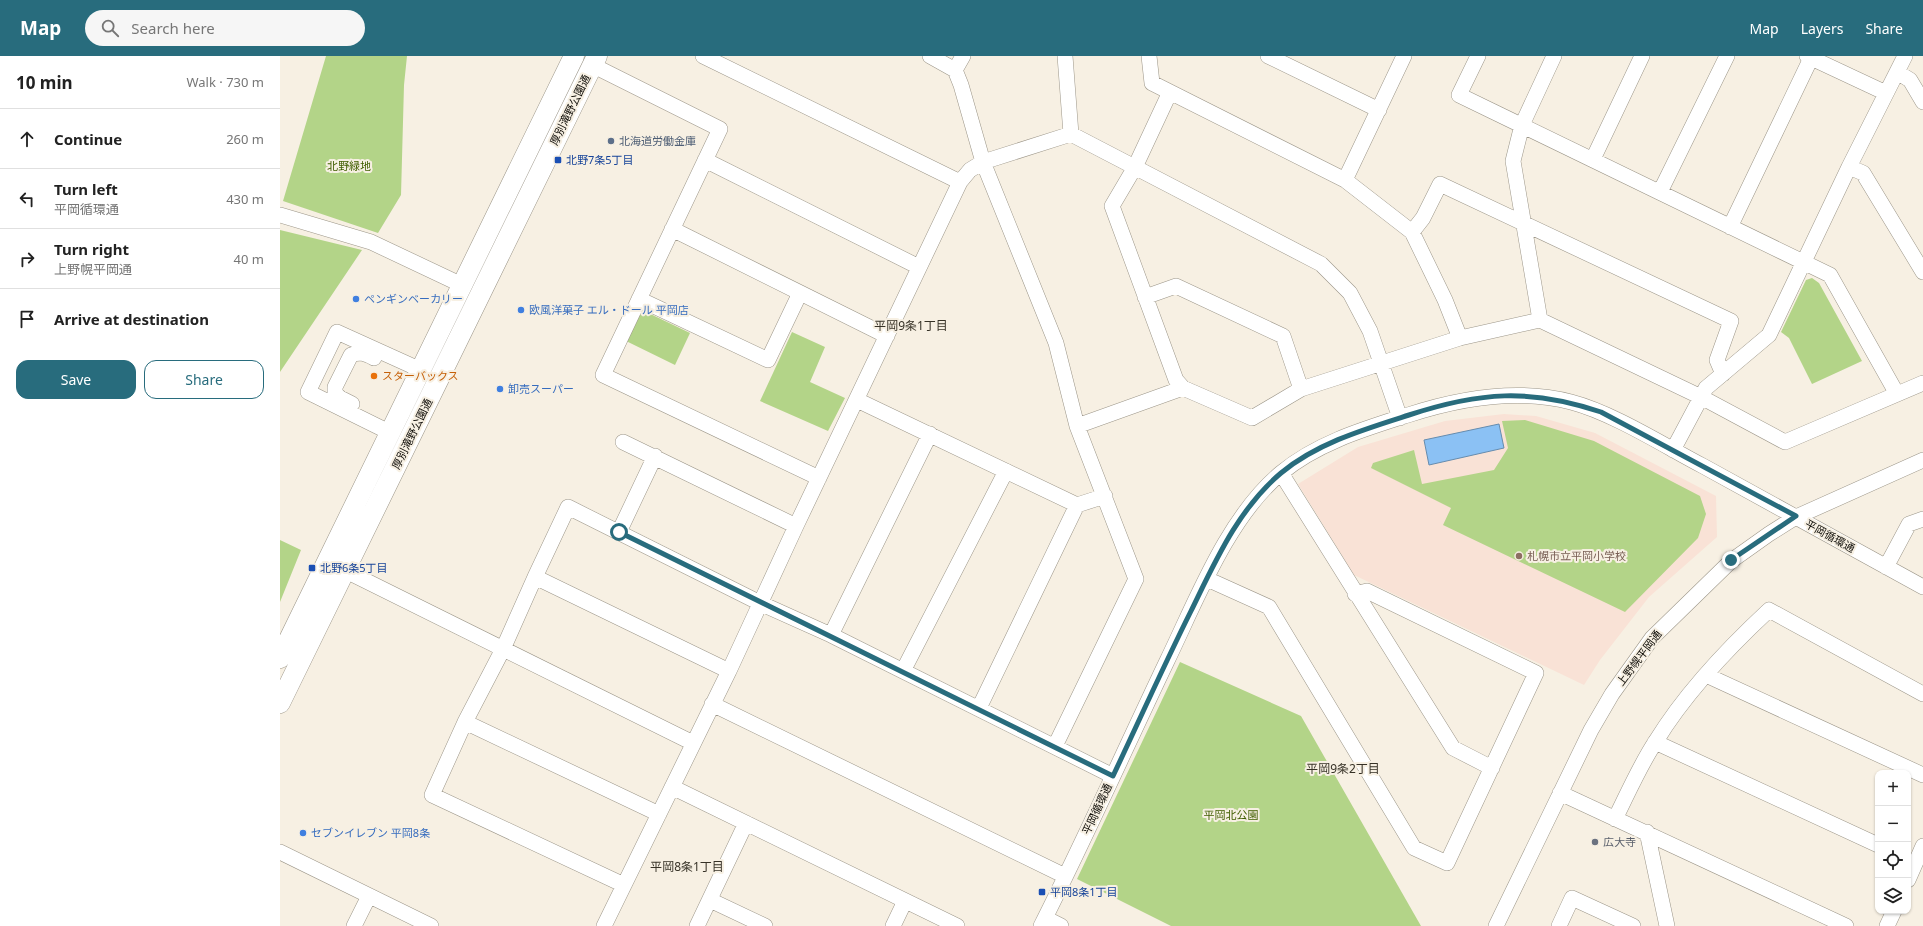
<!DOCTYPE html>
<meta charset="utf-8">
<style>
:root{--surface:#fff;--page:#f6f6f6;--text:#222;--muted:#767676;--line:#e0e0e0;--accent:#286c7d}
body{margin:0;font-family:"Noto Sans","Noto Sans JP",sans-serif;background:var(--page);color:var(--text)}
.controls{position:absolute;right:12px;bottom:12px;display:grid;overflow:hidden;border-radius:8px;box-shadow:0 1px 3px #0004}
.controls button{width:36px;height:36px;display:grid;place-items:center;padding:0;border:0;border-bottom:1px solid var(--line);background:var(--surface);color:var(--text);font:20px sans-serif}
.stop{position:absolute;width:12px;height:12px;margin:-9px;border:3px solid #286c7d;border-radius:50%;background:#fff}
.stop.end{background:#286c7d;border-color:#fff;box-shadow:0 1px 4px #0008}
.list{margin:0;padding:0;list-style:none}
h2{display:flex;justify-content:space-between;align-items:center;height:52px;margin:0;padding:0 16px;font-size:17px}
h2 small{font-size:13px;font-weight:400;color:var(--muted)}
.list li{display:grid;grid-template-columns:26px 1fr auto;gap:12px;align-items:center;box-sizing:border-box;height:60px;padding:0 16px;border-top:1px solid var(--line)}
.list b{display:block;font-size:15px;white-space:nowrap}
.list p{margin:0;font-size:13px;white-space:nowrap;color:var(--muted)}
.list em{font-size:13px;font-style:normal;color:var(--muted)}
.actions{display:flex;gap:8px;padding:12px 16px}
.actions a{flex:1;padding:9px 0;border:1px solid var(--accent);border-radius:12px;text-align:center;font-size:14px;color:var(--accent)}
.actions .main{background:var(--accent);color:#fff}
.icon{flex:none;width:22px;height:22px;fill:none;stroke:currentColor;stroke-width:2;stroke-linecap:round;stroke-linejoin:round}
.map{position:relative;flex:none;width:1643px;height:870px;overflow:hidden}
header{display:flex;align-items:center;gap:24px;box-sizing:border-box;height:56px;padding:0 20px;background:var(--accent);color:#fff}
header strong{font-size:19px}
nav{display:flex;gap:22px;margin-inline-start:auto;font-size:14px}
.search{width:280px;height:36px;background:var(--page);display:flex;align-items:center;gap:10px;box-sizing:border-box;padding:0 14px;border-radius:22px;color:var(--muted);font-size:15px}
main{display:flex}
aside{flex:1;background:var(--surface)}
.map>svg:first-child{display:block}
.education{fill:#f9e2d6}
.green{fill:#b3d488}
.water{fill:#8bc1f4;stroke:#668cae}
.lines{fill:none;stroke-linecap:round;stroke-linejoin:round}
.minor-casing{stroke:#9c9689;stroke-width:16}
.major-casing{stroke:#9c9689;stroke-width:21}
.minor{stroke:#fff;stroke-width:15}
.major{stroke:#fff;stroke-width:20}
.route{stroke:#286c7d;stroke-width:5}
.service-dot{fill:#5c6f8a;stroke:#f7f0e3;stroke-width:1.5}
.transit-dot{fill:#1a4fb4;stroke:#f7f0e3;stroke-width:1.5}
.shop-dot{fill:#3f7fe0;stroke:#f7f0e3;stroke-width:1.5}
.food-dot{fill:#e8710a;stroke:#f7f0e3;stroke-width:1.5}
.education-dot{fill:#8d6e63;stroke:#f7f0e3;stroke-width:1.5}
.worship-dot{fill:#6b7280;stroke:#f7f0e3;stroke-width:1.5}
.labels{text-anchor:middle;stroke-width:4;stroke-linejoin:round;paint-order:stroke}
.street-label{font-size:11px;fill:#110f0a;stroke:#f7f0e3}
.service-label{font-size:11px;fill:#4e5e75;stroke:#f7f0e3;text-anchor:start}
.transit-label{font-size:11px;fill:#164399;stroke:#f7f0e3;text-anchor:start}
.park-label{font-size:11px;fill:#415e00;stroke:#f7f0e3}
.shop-label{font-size:11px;fill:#366cbe;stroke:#f7f0e3;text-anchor:start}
.food-label{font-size:11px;fill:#c56008;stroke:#f7f0e3;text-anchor:start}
.education-label{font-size:11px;fill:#785e54;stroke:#f7f0e3;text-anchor:start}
.worship-label{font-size:11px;fill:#5b616d;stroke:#f7f0e3;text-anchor:start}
.neighbourhood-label{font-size:12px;fill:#363126;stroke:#f7f0e3}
</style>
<header>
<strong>Map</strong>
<div class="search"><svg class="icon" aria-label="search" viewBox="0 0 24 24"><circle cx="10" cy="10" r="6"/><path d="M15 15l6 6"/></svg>Search here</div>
<nav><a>Map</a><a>Layers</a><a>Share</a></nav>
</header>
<main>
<aside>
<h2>10 min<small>Walk · 730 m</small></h2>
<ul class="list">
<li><svg class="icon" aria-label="ahead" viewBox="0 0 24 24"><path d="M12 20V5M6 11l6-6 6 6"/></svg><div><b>Continue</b></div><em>260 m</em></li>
<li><svg class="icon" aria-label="left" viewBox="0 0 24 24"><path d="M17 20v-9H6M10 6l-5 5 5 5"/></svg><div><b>Turn left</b><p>平岡循環通</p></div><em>430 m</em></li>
<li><svg class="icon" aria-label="right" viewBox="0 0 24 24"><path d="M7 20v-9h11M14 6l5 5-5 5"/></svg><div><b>Turn right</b><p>上野幌平岡通</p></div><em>40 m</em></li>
<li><svg class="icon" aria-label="arrive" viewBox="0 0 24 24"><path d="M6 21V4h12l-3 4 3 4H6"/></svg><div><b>Arrive at destination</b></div></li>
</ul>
<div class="actions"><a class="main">Save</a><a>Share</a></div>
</aside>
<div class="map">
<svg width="1643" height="870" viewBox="0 0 1643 870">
<rect width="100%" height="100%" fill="#f7f0e3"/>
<path class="education" d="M1224,358L1256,360L1315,377L1436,440L1437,481L1369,541L1320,604L1304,629L1074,519L1018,428L1078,391L1165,365Z"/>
<path class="green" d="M46,0H127L124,29L121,139L98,177L3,145Z
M0,174L82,194L0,316Z
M1532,222L1539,227L1582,305L1532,328L1509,282L1501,276L1526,224Z
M362,254L410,277L395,309L344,284Z
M512,276L545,291L530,326L565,342L548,375L480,345Z
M1245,364L1314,385L1420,440L1426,458L1418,482L1345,556L1163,469L1171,452L1091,412L1093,407L1134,394L1142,428L1214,414L1228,392L1222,365Z
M0,484L21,494L0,546Z
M900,606L1021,660L1141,870H891L797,823Z"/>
<path class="water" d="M1219,368L1224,392L1149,409L1144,384Z"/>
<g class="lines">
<g class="minor-casing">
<path id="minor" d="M423,0L680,126
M650,0L675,14L681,29L703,106L776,287L797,370L856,523L775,690
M785,0L791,78L1041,208L1070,237L1090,275L1120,362
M869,0L872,27L1065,124L1132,176L1165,244L1180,282
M988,0L1099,54
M1198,0L1179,39L1550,219L1617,338
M1527,0L1606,37
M312,9L440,73L323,319L539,422
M675,14L683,0
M1617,16L1630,24L1643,46
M890,36L855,111L832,150L896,324L903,332L972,362L1021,333L1180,282L1260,264L1421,341L1505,386L1643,327
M1313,103L1362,0
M425,104L639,211
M1569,111L1583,117L1643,216
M1065,124L1124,0
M1380,136L1447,0
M0,159L91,186L182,229
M1450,171L1532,0
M392,173L607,280
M1132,176L1143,162L1160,128L1451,265L1437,304L1443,318
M865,241L896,230L1003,280L1021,333
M359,243L488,304L520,237
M1260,264L1233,105L1242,69L1274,0
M577,344L797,449L825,440
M72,348L60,342L55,337V331L71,299C80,295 86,298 94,302
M797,370L903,332
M111,377L28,336L57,276L141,314
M343,386L516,470
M1393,394L1426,332L1489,279L1569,111L1625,0
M1001,417L1173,692L1212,712
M339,476L375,400
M56,510L413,687
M1606,511L1629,468L1643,463
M255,521L449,615
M927,523L989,551L1134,792L1167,807L1256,617L1087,535L1075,538
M551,579L650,378
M623,615L726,415
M1426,619L1643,719
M432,648L785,820
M699,652L797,449
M185,666L379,758
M1375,686L1598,789
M392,731L677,870
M1280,737L1566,870
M1335,763C1348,737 1360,709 1376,685C1406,636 1447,593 1489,554L1643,638
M1367,776L1387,870
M0,796L151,870
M1628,824L1643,790
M344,829L152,739L185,666L223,593L255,521L288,451L480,547L551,579L833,720
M430,844L485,870
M765,862L781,870
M74,870L89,840
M324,870L449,615L516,470L680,126L690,114L703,106L791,78
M417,870L466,767
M613,870L625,845
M761,870C805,783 845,693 887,605C917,543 948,461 1001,417C1037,387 1084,373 1128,359C1180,342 1237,332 1291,346C1333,357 1383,389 1423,410C1496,450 1569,491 1643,531
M1216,870L1311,674L1332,638L1372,582L1451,505L1489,478L1516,461L1643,404
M1279,870L1292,842L1353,870
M1607,870L1614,855"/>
</g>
<g class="major-casing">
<path id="major" d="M0,602L294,0
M0,647L317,0"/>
</g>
<use href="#minor" class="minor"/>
<use href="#major" class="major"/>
</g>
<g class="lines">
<path class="route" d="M339,476L833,720C859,665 884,609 911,555C935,506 958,453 1001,417C1037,387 1085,373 1129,359C1199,336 1250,332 1321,356L1516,460L1451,504"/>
</g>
<circle class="service-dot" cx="331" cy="85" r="4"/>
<g class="transit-dot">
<rect x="274" y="100" width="8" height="8" rx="2"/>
<rect x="28" y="508" width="8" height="8" rx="2"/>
<rect x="758" y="832" width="8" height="8" rx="2"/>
</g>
<g class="shop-dot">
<circle cx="76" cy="243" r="4"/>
<circle cx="241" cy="254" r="4"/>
<circle cx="220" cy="333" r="4"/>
<circle cx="23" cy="777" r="4"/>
</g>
<circle class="food-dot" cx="94" cy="320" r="4"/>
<circle class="education-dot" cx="1239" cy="500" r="4"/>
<circle class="worship-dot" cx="1315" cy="786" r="4"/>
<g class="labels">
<g class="street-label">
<text transform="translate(290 54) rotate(-64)" y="4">厚別滝野公園通</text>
<text transform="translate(132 378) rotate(-64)" y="4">厚別滝野公園通</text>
<text transform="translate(1550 480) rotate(29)" y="4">平岡循環通</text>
<text transform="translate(1359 602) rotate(-53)" y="4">上野幌平岡通</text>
<text transform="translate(817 753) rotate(-65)" y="4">平岡循環通</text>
</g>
<g class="service-label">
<text x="339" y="89">北海道労働金庫</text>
</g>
<g class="transit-label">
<text x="286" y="108">北野7条5丁目</text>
<text x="40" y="516">北野6条5丁目</text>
<text x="770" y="840">平岡8条1丁目</text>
</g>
<g class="park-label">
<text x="69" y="114">北野緑地</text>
<text x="951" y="763">平岡北公園</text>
</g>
<g class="shop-label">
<text x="84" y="247">ペンギンベーカリー</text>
<text x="249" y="258">欧風洋菓子 エル・ドール 平岡店</text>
<text x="228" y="337">卸売スーパー</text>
<text x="31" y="781">セブンイレブン 平岡8条</text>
</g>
<g class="food-label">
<text x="102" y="324">スターバックス</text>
</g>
<g class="education-label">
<text x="1247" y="504">札幌市立平岡小学校</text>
</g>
<g class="worship-label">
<text x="1323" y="790">広大寺</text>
</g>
<g class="neighbourhood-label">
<text x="631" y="274">平岡9条1丁目</text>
<text x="1063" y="717">平岡9条2丁目</text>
<text x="407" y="815">平岡8条1丁目</text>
</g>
</g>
</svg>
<div class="controls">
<button>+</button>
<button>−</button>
<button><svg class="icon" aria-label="locate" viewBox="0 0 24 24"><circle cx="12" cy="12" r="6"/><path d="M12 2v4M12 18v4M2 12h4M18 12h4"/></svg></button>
<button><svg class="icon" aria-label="layers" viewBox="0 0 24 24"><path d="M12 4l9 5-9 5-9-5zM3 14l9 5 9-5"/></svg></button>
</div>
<div class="stop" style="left:339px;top:476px"></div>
<div class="stop end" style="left:1451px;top:504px"></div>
</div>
</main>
